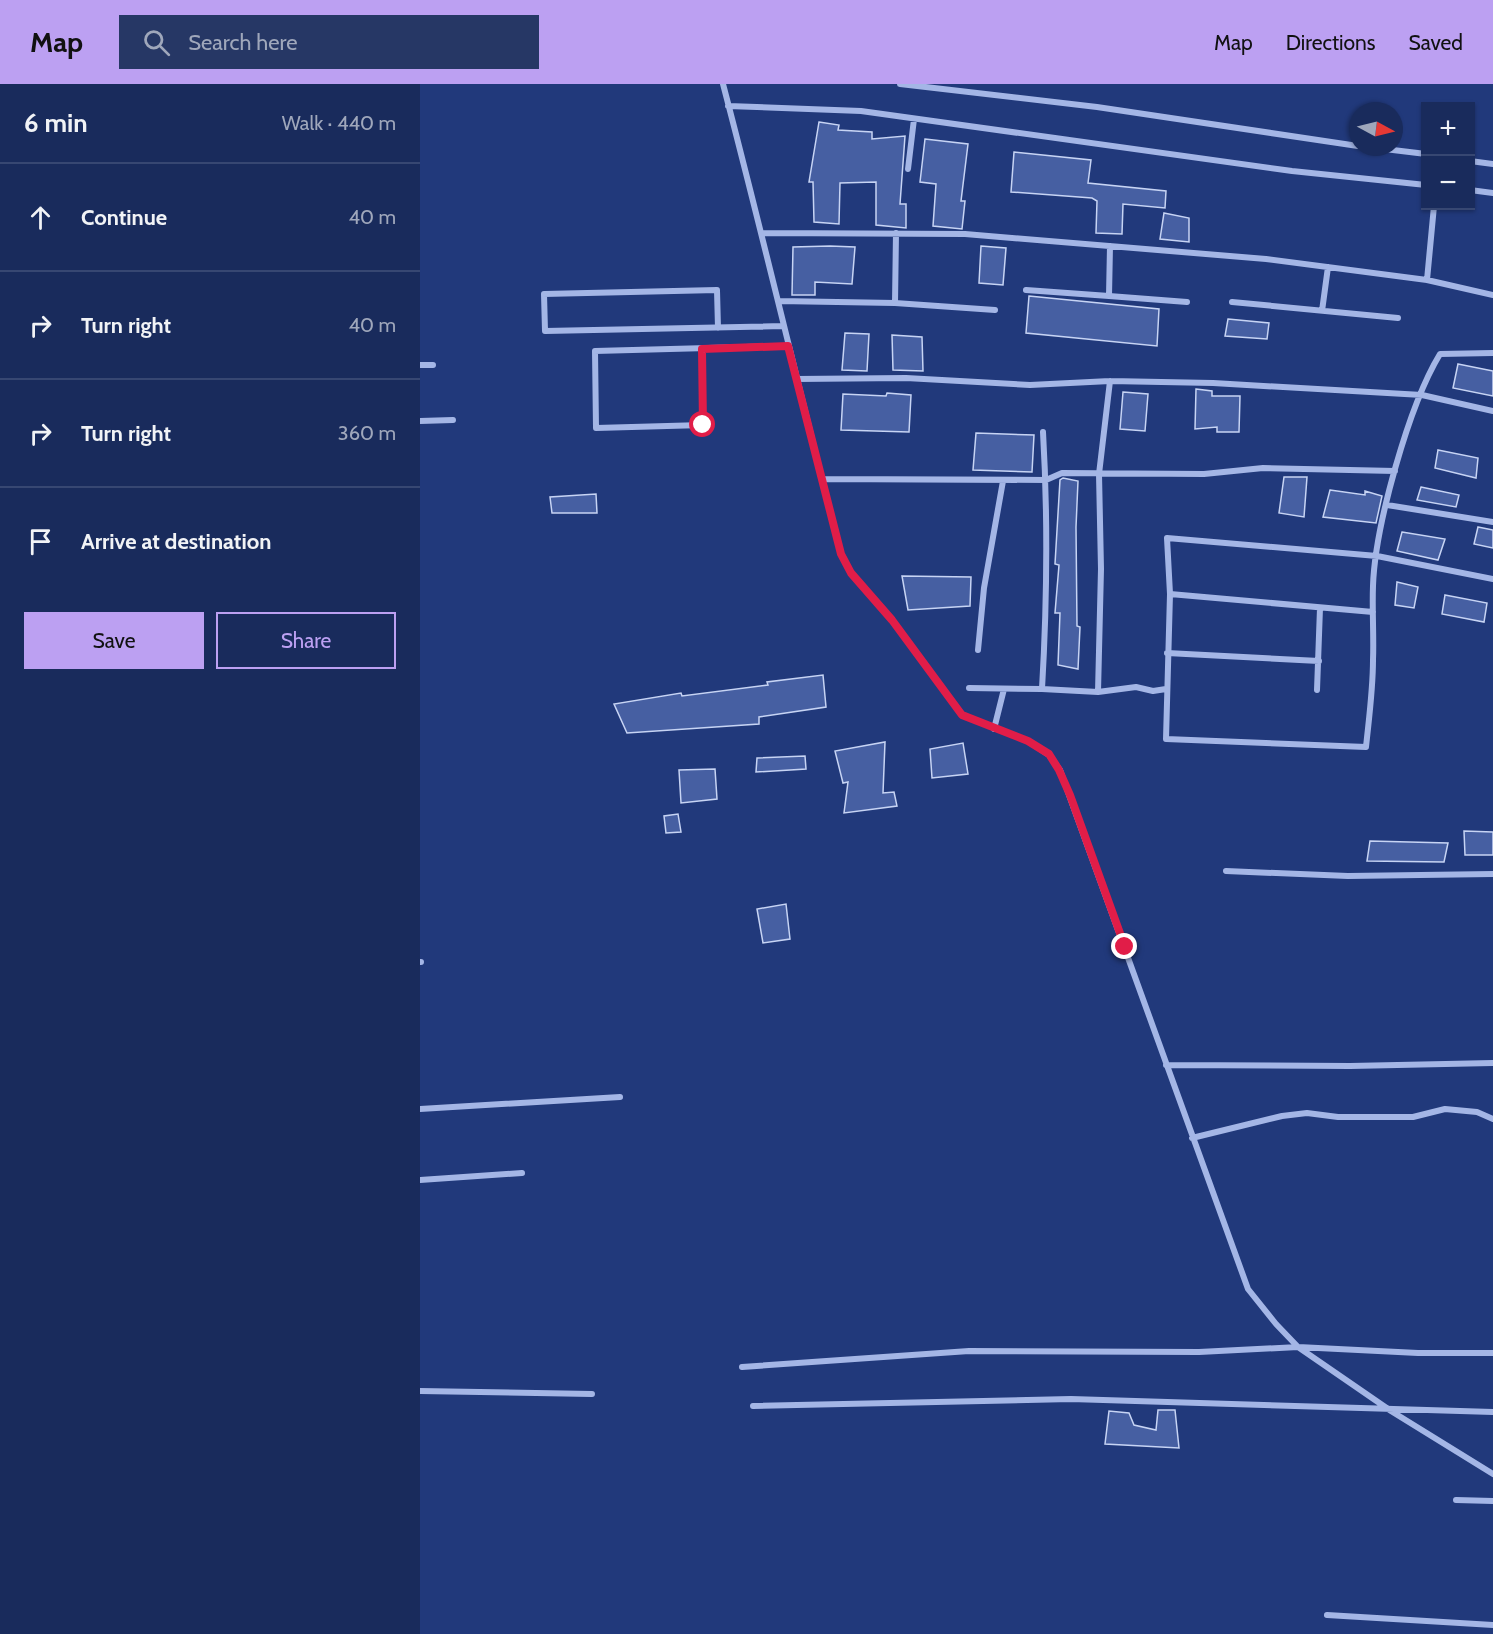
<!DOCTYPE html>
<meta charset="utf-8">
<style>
:root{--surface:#192b5c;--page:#263765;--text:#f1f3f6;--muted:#9fa7bb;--line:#374772;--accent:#bca0f2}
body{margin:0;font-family:Cabin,sans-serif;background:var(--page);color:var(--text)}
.controls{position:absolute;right:18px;top:18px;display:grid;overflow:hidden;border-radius:0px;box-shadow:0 2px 4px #0004}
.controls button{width:54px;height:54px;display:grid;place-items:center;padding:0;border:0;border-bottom:2px solid var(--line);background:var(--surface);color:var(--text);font:30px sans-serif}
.compass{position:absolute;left:929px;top:18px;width:54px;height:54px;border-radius:50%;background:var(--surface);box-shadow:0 2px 4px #0004;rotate:97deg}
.stop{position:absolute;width:18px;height:18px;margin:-14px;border:4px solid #e11d48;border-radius:50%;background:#fff}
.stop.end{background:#e11d48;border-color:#fff;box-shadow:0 2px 6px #0008}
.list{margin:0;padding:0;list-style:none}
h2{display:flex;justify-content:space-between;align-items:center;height:78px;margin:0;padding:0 24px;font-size:26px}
h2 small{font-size:20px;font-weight:400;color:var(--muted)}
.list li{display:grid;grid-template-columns:39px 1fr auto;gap:18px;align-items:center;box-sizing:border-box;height:108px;padding:0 24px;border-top:2px solid var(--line)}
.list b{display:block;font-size:22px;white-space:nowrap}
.list em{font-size:20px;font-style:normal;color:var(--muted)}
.actions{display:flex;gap:12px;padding:18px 24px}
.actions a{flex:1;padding:14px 0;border:2px solid var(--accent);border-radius:0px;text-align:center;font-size:21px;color:var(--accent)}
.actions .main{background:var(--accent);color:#111}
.icon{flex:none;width:33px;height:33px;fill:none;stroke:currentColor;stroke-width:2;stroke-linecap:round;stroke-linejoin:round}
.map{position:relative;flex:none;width:1073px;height:1550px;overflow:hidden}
header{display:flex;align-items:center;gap:36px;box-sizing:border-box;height:84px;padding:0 30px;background:var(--accent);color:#111}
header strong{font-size:28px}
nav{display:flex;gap:33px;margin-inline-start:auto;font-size:21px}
.search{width:420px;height:54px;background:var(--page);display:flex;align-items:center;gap:15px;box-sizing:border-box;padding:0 21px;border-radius:0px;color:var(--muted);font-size:22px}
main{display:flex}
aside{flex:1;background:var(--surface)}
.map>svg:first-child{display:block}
.building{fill:#465fa2;stroke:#c7d4f4;stroke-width:1.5}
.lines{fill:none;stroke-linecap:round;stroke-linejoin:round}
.street{stroke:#a4b6e6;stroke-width:6}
.route{stroke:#e11d48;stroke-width:8}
</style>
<header>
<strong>Map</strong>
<div class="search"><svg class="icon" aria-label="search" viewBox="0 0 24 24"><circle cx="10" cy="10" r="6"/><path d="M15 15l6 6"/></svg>Search here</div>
<nav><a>Map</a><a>Directions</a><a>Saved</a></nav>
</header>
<main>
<aside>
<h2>6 min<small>Walk · 440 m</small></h2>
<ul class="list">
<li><svg class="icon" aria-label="ahead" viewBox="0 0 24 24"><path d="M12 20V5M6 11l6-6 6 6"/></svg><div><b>Continue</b></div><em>40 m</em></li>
<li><svg class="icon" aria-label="right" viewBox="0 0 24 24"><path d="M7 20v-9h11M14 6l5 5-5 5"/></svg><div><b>Turn right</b></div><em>40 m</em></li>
<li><svg class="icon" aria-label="right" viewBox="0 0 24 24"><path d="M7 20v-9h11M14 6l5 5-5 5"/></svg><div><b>Turn right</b></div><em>360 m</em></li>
<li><svg class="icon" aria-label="arrive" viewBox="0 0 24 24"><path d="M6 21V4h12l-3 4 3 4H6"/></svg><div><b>Arrive at destination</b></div></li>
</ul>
<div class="actions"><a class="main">Save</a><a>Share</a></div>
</aside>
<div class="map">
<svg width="1073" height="1550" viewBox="0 0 1073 1550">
<rect width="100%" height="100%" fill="#21397b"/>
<path class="building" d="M399,38L419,41L418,46L452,48V55L485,52L480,120H486V144L456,141V98L420,99L419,140L394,138L393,98H389Z
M505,55L548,60L541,117H545L542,145L513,142L516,100L500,98Z
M594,68L671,76L668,99L746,107L745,124L703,120L702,150L676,149L677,117L672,114L591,108Z
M744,129L769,134V158L740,155Z
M410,162L435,163L432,200L395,198V211H372L373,163Z
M561,162L586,164L583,201L559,199Z
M609,212L739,225L737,262L606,249Z
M808,235L849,239L847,255L805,252Z
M425,249L449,250L447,287L422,286Z
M472,251L502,253L503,287L473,286Z
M1038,280L1073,287V312L1033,304Z
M776,305L792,307V312H820L819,348H797V343L775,345Z
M703,308L728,310L725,347L700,345Z
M467,309L491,311L489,348L421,346L423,310L466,312Z
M556,349L614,351L612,388L553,386Z
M1018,366L1058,374L1056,394L1015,384Z
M864,393H887L884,433L859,429Z
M643,394L658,397L656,443L657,542L660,543L658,585L638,581L640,529H635L639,481L635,480L640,396Z
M1001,403L1039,411L1036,423L997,416Z
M910,406L945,411V407L962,412L956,439L903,433Z
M176,410L177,429H132L130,413Z
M1058,443L1073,446V464L1054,460Z
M982,448L1025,455L1018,476L977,467Z
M482,492L551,493L550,522L488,526Z
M977,498L998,503L994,524L975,521Z
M1025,511L1067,519L1064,538L1022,530Z
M403,591L406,623L339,633V640L207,649L194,620L261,609L262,612L348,601L347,598Z
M465,658L463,709L474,708L477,722L424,729L428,698L423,699L415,667Z
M543,659L548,690L512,694L510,665Z
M385,672L386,685L336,688L337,674Z
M295,685L297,715L261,719L259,686Z
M258,730L261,748L246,749L244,732Z
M1044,747L1073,748V771H1045Z
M950,757L1028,759L1024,778L947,777Z
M366,820L370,855L343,859L337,825Z
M738,1326H755L759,1364L685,1360L689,1327L709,1329L714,1341L736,1346Z"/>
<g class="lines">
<path class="street" d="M303,0C344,156 381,314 421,470L431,489L472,536L542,631L608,657L629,671L640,686L828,1205L856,1240L878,1263L971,1327L1073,1390
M480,0L677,23L938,62
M308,22L441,27L872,87L1006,101
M948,63L1006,70
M1050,77L1073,80
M488,85L494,35
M1050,106L1073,109
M342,149L545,150L846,175L1007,196L1073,211
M690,162L689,212L767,218
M1007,196L1014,122
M606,206L689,212
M359,217L475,219L476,149
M812,218L978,234
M475,219L575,226
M902,227L908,183
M298,244L297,206L124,210L125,247L364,242
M282,265L283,341L176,344L175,267L368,262
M1073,269L1020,270C989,321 955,442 953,502C952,527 954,552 953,576C953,605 949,634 946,663L746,655L750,510L747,454L957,472L1073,495
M0,281H13
M376,295L486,294L610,301L690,297L793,299L1002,311L1073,327
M0,337L33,336
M623,348C628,434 627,520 622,605L678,608L681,485L679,390L690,297
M402,395L626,396L642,389L784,390L843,384L975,387
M967,421L1073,438
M750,510L953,528
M558,566L564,504L583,397
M747,569L899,577
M549,604L622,605
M897,606L900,524
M678,608L716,603L733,607L746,605
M574,645L584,605
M806,787L928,792L1073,790
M0,878H1
M746,981L930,982L1073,979
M0,1025L200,1013
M772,1054L862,1032L887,1029L918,1033H993L1025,1025L1057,1028L1073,1035
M0,1096L102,1089
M322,1283L549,1267L779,1268L878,1263L998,1269H1073
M0,1307L172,1310
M333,1322L651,1315L1073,1328
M1036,1416L1073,1417
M907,1531L1073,1541"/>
</g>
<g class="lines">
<path class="route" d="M283,341L282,265L368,262L421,470L431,489L472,536L542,631L608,657L629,670L639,686L650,711L705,863"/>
</g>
</svg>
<div class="controls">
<button>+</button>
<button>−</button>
</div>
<svg class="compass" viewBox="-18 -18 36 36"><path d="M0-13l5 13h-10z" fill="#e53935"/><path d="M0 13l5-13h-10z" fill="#9fa7bb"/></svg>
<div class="stop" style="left:283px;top:341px"></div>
<div class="stop end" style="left:705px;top:863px"></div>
</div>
</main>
